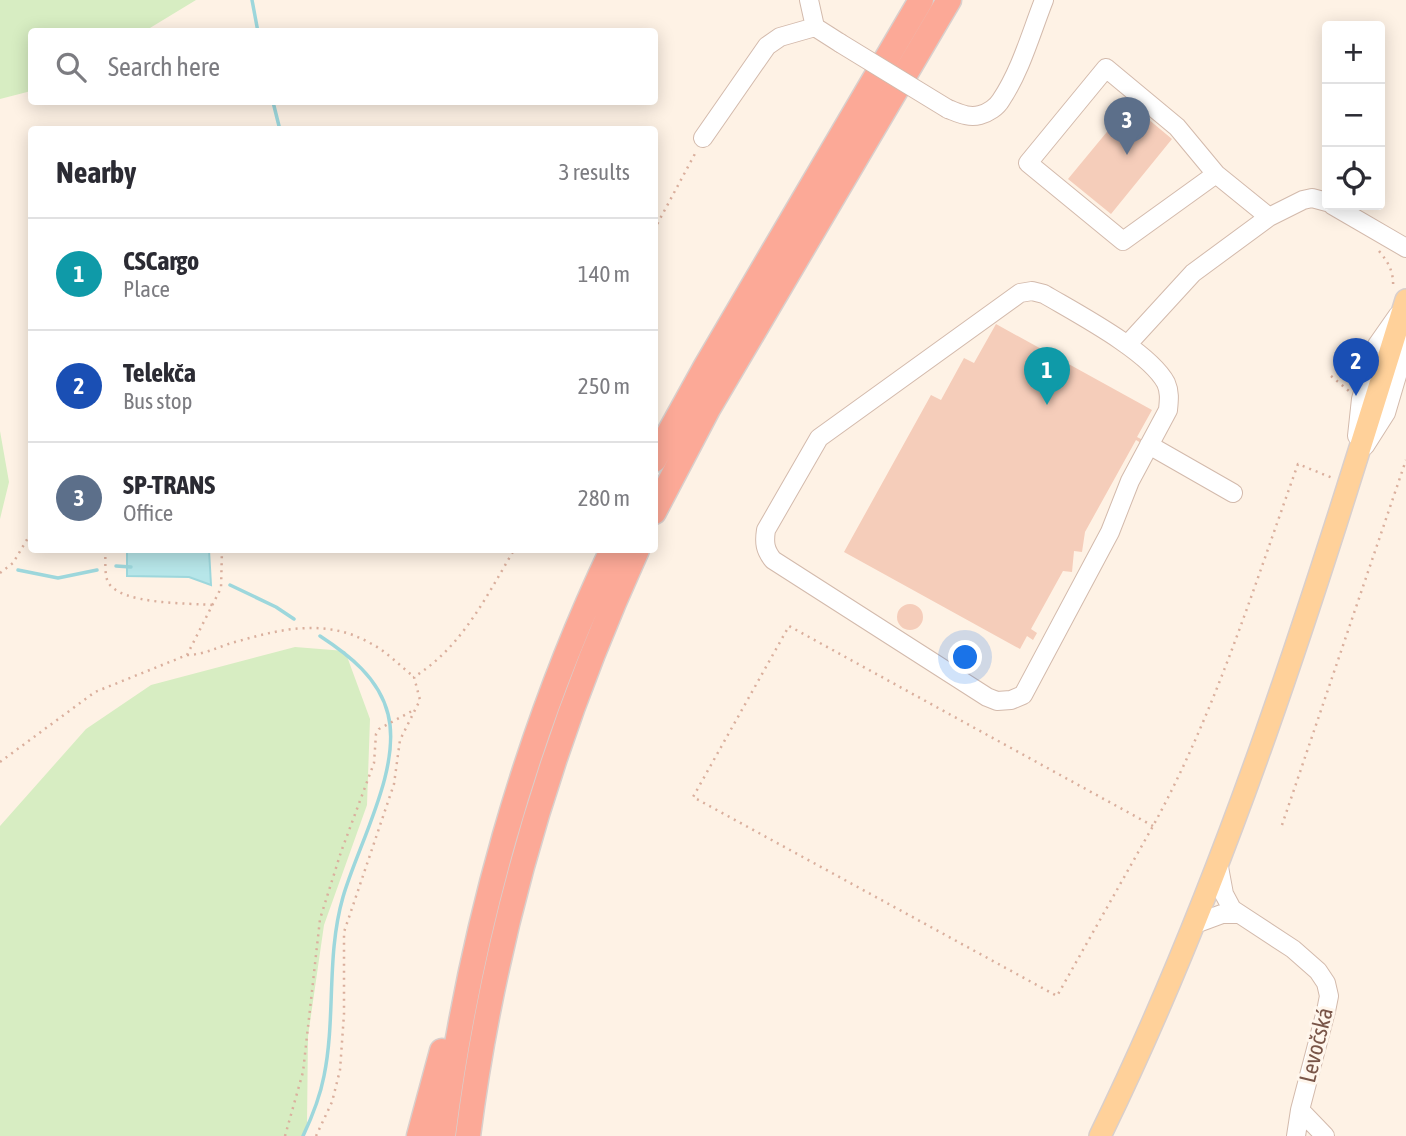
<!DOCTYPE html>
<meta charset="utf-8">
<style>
:root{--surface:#fff;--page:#f7f7f7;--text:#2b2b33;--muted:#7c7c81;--line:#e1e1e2;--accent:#f05942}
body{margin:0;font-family:"Asap Condensed",sans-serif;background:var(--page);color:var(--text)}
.controls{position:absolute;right:21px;top:21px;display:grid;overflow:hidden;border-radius:7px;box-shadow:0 4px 18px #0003}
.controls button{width:63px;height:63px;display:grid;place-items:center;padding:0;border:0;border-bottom:2px solid var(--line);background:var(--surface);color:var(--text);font:35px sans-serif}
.you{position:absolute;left:966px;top:658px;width:24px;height:24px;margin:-18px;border:5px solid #fff;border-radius:50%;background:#1a73e8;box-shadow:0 0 0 10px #1a73e833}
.badge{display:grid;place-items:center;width:46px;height:46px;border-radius:50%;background:var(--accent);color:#fff;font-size:23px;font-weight:700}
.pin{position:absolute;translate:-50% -58px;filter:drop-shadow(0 2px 4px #0008)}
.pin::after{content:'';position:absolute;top:37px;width:24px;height:21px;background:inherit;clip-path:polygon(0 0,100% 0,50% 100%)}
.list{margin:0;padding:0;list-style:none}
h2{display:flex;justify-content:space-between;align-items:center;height:91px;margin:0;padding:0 28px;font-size:30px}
h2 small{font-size:23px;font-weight:400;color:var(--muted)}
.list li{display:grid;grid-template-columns:46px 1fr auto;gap:21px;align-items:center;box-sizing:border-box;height:112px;padding:0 28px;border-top:2px solid var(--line)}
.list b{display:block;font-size:26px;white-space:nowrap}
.list p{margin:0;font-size:23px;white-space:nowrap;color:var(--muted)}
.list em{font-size:23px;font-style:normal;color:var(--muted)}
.icon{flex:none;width:38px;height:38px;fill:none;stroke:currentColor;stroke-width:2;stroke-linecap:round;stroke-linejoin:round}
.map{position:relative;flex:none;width:1406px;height:1136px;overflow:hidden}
.search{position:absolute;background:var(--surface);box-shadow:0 4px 18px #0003;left:28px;top:28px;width:630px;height:77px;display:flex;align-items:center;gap:18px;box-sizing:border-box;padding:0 24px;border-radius:7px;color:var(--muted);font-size:26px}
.panel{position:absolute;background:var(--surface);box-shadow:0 4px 18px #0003;left:28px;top:126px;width:630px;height:427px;border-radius:7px}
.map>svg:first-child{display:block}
.green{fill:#d7edc2}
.water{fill:#b7e6e9;stroke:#9dd7dc;stroke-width:2}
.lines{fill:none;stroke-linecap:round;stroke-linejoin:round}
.stream{stroke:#9dd7dc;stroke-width:3.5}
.building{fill:#f5cdba}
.minor-casing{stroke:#d3baac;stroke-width:20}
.major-casing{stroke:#d9cfcc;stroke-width:24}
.highway-casing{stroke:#d9cfcc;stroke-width:27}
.path{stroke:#daaf9d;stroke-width:2.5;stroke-dasharray:2 5;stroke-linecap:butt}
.minor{stroke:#fff;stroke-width:18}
.major{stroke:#ffd19a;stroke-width:21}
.highway{stroke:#fca997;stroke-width:24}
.minor-bridge-casing{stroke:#d3baac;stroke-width:20;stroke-linecap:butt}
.minor-bridge{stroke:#fff;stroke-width:18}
.labels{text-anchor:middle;stroke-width:6;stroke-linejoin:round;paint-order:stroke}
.street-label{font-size:23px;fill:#795548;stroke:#fff6ec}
</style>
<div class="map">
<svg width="1406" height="1136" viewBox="0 0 1406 1136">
<rect width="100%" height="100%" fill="#fef2e5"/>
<path class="green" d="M0,0H196L145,31L32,32L31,91L0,99Z
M0,431L9,482L0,519Z
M295,647L345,651L370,719L367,805L324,925L308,1036L307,1123L303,1136H0V826L86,729L151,685Z"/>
<path class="water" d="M127,550H209L211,585L189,577L127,576Z"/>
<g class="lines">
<path class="stream" d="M252,0L258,32
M273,102L280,130
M116,566L131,567
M18,570L58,578L97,570
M230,585L276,607L294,619
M303,1136C312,1117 320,1097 324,1076C336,1017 326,956 343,897C358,845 402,768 388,714C379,678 349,655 320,636"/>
</g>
<path class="building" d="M1130,104L1172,139L1111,214L1068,179Z
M996,324L1152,410L1137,437L1143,440L1141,443L1136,440L1085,532L1082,552L1074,551L1072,572L1063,571L1031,629L1037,633L1033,640L1027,636L1020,649L844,552L931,395L941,400L964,358L974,363Z
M897 617a13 13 0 1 1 26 0a13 13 0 1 1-26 0Z"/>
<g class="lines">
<g class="minor-casing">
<path id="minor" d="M809,0L815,27L840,43
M948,109C959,113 968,118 980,115C988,113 997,107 1001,100C1021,70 1031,33 1044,0
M703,138L767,46L780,37L815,27
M1216,174L1123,241L1028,163L1106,68L1177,127L1216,174L1269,217
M1332,205L1406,248
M1032,291L1044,294C1076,313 1149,351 1166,383C1170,392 1169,400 1168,410L1130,481L1110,532L1023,695L1011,700L997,701L987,697L773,560C765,550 764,543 766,530L819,438L1020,293Z
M1127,345L1193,273L1269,217L1303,200L1312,198L1327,202
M1357,436L1361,399L1377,345L1398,315
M1149,445L1233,493
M1365,446L1386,413L1401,362L1403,325
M1219,867L1224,894L1232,909L1293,949L1318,971L1326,983L1329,996L1326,1011L1300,1110L1296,1136
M1195,924L1222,914H1238
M1300,1110L1325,1136"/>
</g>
<g class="major-casing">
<path id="major" d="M1100,1136C1231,868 1318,584 1406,300"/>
</g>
<g class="highway-casing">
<path id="highway" d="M654,460L706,366L921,0
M654,512L708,409L949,0
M419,1136L442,1051
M443,1136C469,935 525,733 612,550
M468,1136C494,932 552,737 637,550"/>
</g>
<path class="path" d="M654,230L697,150
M1379,251C1389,263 1394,272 1393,289
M1331,376L1349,391
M105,550C106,559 104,574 108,582C120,605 190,603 213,605
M0,573L13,563L32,531
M187,655C209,654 218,646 239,641C283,628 328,619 370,643C386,651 399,665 413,676
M0,762L95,692L187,655L221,588L222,550
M1282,825L1406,460
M1153,826L789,626L693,797L1057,996L1153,826C1216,711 1254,586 1298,464L1335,479
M285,1136L303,1072L320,919L341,852L374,763L376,734L379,729L412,711
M316,1136L332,1102L340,1070L344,1014V932L394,784L400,740L420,700L414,677C462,647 486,597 514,550"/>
<use href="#minor" class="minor"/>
<use href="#major" class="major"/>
<use href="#highway" class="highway"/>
<g class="minor-bridge-casing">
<path id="minor-bridge" d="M840,43L948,109"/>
</g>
<use href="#minor-bridge" class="minor-bridge"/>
</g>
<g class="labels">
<g class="street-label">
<text transform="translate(1316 1045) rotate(-76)" y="8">Levočská</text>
</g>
</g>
</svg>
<div class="controls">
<button>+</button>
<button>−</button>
<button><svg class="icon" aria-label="locate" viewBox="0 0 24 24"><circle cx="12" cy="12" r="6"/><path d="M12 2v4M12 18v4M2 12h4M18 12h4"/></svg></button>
</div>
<div class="you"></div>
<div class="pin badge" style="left:1047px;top:405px;background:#0f9aa8">1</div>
<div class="pin badge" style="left:1356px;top:396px;background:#1a4fb4">2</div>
<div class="pin badge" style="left:1127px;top:155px;background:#5c6f8a">3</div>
<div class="search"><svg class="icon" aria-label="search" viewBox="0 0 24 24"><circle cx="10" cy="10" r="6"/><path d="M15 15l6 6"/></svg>Search here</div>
<section class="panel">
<h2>Nearby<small>3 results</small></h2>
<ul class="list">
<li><span class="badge" style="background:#0f9aa8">1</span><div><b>CSCargo</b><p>Place</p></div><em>140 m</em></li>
<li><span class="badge" style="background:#1a4fb4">2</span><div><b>Telekča</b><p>Bus stop</p></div><em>250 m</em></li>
<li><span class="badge" style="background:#5c6f8a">3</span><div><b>SP-TRANS</b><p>Office</p></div><em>280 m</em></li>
</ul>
</section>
</div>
